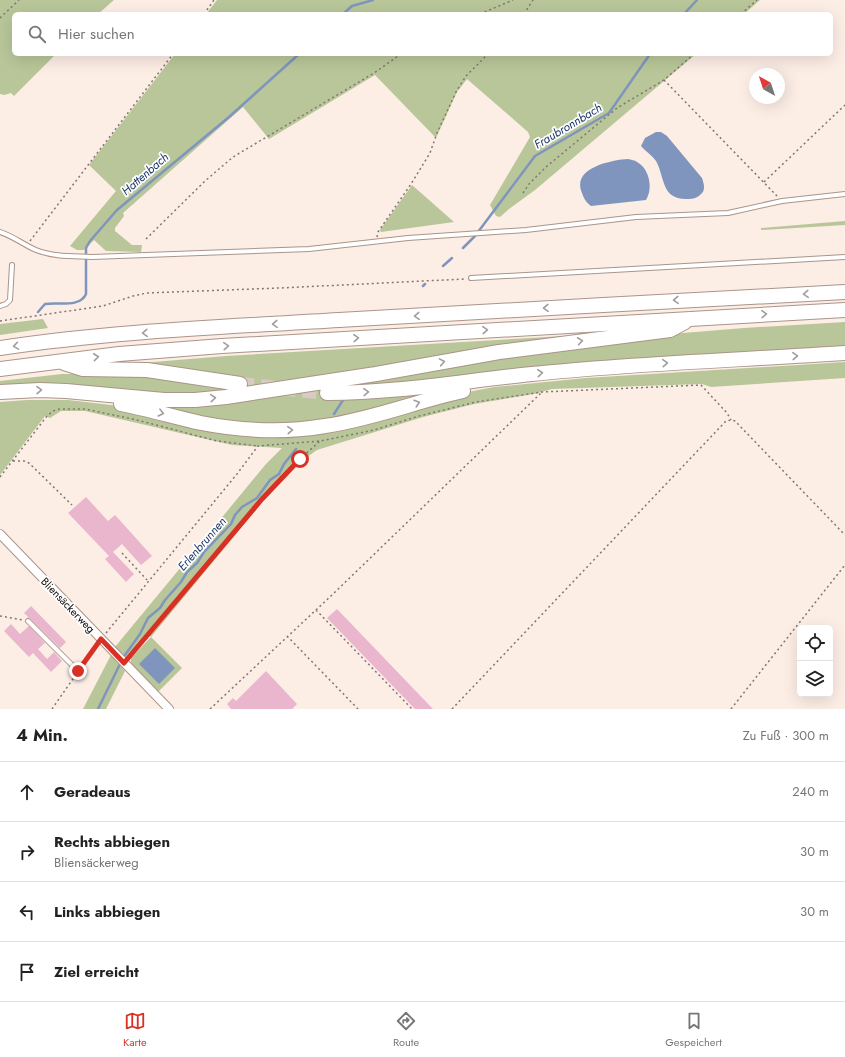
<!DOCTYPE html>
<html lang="de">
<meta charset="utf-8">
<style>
:root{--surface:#fff;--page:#f6f6f6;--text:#222;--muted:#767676;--line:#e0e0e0;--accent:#d93025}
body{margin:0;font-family:Jost,sans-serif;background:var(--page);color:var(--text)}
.controls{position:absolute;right:12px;bottom:12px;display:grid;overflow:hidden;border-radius:6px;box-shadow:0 4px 16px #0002}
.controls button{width:36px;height:36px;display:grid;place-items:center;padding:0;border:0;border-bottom:1px solid var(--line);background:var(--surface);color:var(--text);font:20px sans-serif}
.compass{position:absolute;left:749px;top:68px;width:36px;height:36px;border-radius:50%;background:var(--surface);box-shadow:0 4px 16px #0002;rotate:321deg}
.stop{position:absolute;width:12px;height:12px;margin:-9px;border:3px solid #d93025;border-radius:50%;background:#fff}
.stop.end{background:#d93025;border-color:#fff;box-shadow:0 1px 4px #0008}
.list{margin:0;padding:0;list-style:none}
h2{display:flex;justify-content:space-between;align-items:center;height:52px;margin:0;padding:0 16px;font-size:17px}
h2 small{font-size:13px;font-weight:400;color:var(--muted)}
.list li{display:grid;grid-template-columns:26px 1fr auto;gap:12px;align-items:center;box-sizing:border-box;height:60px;padding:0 16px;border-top:1px solid var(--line)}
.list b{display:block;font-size:15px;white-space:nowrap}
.list p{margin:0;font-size:13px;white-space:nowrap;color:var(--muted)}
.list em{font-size:13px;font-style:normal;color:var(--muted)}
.icon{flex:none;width:22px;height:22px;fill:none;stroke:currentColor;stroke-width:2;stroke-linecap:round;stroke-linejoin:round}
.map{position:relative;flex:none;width:845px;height:709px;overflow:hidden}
.search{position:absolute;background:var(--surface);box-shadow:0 4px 16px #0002;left:12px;right:12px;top:12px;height:44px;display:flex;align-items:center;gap:10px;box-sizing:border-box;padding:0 14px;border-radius:6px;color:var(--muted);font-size:15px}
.sheet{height:292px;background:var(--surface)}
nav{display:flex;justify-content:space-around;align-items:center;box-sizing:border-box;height:56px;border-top:1px solid var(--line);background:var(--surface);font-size:11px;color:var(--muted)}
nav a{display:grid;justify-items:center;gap:2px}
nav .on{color:var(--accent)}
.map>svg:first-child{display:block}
.green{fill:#b8c699}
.water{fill:#7f95bd}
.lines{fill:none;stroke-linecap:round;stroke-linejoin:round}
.stream{stroke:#7f95bd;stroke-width:2.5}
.building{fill:#eab6cd}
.motorway-tunnel{stroke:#d9cbc4;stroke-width:14;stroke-dasharray:14 7;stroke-linecap:butt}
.service-casing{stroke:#ab9588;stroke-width:6}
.minor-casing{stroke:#ab9588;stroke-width:10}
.motorway-casing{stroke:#ab9588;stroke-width:16}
.path{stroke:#817670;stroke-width:1.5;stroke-dasharray:2 3;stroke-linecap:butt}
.service{stroke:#fff;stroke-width:4}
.minor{stroke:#fff;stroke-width:8}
.motorway{stroke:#fff;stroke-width:14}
.oneway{stroke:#a09d9c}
.route{stroke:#d93025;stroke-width:5}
.labels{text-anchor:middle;stroke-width:3.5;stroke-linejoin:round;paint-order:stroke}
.street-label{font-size:11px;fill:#120b07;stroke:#fefefe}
.water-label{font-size:12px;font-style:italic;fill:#1b3568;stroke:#fefefe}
</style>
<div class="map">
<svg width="845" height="709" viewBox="0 0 845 709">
<rect width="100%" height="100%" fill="#fcede5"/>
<path class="green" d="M0,0H114L98,14H14V54H56L14,96L11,93L4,95L0,94Z
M217,0H760L744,14H206Z
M175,54H696L535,190L509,209L500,217L496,216L490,205L530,137L528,132L467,79L457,92L436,138L375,75L269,139L243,107L123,213L124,216L115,228V231L132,245H142L141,252L106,251L94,240L84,250H77L70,246L116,191L89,165Z
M412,185L454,222L381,232L380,230Z
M845,221V225L761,230V228Z
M43,319L48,328L0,335V324Z
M845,322V349L439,390L389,408L307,425L236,424L147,403L282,394L635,337L744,328Z
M563,336V337L229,392L187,395L0,387V381L62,374H93L129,364L226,356Z
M845,362V378L711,387L702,384L552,389L534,394L474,404L423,417L317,450L300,462L264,500L151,637L182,668L158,692L131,664V658L151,637L148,634L125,659L115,647L266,464L282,448L232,445L85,411H61L50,418L45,416L0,475V402L27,400H68L111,405L252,434L494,387L586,378Z
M111,655L125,671L106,709H83Z"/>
<path class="water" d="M656,132H661L667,136L702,178C704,184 706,191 700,195C696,199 691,199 686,199C661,199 665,177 656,161C652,155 646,152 641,146L645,138Z
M628,159C631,160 635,160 637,162C650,169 653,189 646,200L591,206C586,202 584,199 582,193C571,168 611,160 628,159Z
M155,648L175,668L159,684L139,664Z"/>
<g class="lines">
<path class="stream" d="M343,14L352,6L373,0
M684,14L697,0
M463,248L475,236L535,156L609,113L650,54
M443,266L452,258
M423,286L425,284
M38,312L45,304C58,302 80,308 86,294V248L90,241L117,210L229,117L299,54
M334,414L343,400
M125,655L140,634L148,618L160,608L165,600L181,582L187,572L197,563L204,552L231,524L235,515L242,507L257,498L270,480L279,474L284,464L296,449
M98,709L120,664"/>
</g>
<path class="building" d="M86,497L108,521L115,515L152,556L141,565L122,544L113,552L134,574L126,582L105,559L109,556L68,513Z
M31,606L66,642L60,648L24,613Z
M337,609L433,709H415L327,618Z
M11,624L20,634L29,626L45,643L38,649L47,659L54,652L62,661L51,672L33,653L29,657L4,631Z
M266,671L297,704L292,709H231L227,704L233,698L236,701Z"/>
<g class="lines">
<path class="motorway-tunnel" d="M240,384L327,393"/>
<g class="service-casing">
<path id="service" d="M0,232C13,236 24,245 36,250C54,257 73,256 92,257L309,249L408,238L526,230L636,217L728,213L782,201L845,194
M471,278L845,257
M0,306L6,304L10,300L12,265
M28,621L78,671"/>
</g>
<g class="minor-casing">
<path id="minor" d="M0,534L169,709"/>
</g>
<g class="motorway-casing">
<path id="motorway" d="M0,348C112,331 226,327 339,320C508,310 676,301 845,292
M64,363L83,369L147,370L240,384
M0,369L119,354L222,346L845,310
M0,392L40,390L66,391L164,400H195L226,397L376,374L499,352L670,330L685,322
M327,393C397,393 463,381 532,374C636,363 741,360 845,353
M121,404C148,409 174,417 201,423C242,431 284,433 325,426C373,419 417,401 463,391"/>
</g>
<path class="path" d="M204,14L214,0
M480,14L513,0
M524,14L533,0
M741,14L757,0
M0,18L19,0
M664,80L777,196
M764,182L845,105
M523,193L529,184L546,167L617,108L664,80L694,54
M377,237L378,232L411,184L430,153L437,133L456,92L466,76L488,54
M146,239L205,181L233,157L374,73L401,54
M30,241L173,54
M0,321L103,306L133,296L147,293L280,288L465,279
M13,461H24L29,463L72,505
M0,477L47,416L53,411L60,409H85L137,420L217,441L258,446
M122,553L148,581
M316,610L412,709
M0,616L23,620
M106,633L237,474L258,446L320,441L374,430L419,416L476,402L542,392L701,385L727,413L731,420
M287,636L358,709
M130,657L262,499L300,459L320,441
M81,666L96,645
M52,709L75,676
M210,709L332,595L541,393
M452,709L726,421L731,420L735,421L845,535
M731,709L845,565"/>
<use href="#service" class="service"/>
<use href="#minor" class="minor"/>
<use href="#motorway" class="motorway"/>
</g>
<defs><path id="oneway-chevron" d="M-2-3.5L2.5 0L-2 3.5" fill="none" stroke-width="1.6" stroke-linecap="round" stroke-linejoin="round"/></defs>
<g class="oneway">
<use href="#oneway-chevron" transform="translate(806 294) rotate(177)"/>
<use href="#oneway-chevron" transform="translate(676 300) rotate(177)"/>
<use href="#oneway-chevron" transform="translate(546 308) rotate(177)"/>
<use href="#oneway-chevron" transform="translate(764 314) rotate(-3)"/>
<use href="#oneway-chevron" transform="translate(417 316) rotate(177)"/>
<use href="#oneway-chevron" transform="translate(275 324) rotate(177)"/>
<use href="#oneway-chevron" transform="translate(485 330) rotate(-3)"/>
<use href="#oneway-chevron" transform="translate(145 333) rotate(176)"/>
<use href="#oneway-chevron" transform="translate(356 338) rotate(-3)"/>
<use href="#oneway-chevron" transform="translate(580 341) rotate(-8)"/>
<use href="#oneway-chevron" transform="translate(16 346) rotate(171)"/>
<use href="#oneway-chevron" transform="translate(226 346) rotate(-4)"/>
<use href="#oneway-chevron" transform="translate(795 356) rotate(-3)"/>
<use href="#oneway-chevron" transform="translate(96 357) rotate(-6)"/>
<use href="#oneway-chevron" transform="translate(442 362) rotate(-10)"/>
<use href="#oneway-chevron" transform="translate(665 363) rotate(-4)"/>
<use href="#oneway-chevron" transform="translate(540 373) rotate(-5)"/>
<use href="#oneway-chevron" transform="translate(39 390) rotate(-1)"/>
<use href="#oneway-chevron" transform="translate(366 392) rotate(-2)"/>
<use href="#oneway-chevron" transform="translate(213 398) rotate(-5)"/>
<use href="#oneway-chevron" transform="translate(417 403) rotate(-18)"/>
<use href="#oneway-chevron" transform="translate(161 413) rotate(14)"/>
<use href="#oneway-chevron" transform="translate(290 430) rotate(-4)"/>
</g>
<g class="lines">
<path class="route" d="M78,671L101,639L124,663L262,499L300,459"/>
</g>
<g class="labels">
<g class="street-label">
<text transform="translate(68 605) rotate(46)" y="4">Bliensäckerweg</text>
</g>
<g class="water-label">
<text transform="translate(568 126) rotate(-31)" y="4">Fraubronnbach</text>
<text transform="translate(145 174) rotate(-41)" y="4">Hattenbach</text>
<text transform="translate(202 544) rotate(-49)" y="4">Erlenbrunnen</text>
</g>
</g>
</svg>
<div class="controls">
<button><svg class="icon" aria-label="locate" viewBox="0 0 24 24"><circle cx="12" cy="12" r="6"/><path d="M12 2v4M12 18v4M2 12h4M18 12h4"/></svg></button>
<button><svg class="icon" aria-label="layers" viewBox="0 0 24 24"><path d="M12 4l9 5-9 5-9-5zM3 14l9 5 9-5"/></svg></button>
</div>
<svg class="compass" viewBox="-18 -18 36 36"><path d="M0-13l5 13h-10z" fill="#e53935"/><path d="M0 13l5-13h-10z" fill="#767676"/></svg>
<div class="stop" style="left:300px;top:459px"></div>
<div class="stop end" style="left:78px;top:671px"></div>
<div class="search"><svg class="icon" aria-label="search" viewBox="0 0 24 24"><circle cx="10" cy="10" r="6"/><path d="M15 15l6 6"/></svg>Hier suchen</div>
</div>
<section class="sheet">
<h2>4 Min.<small>Zu Fuß · 300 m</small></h2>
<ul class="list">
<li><svg class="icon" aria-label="ahead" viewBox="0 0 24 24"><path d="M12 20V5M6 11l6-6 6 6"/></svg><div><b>Geradeaus</b></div><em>240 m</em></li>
<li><svg class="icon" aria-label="right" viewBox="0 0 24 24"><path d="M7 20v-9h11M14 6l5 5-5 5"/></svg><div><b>Rechts abbiegen</b><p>Bliensäckerweg</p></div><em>30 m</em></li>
<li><svg class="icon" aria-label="left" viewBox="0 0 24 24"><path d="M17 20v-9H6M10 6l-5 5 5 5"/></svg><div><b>Links abbiegen</b></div><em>30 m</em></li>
<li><svg class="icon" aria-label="arrive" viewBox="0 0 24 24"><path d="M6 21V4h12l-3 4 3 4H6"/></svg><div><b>Ziel erreicht</b></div></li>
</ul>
</section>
<nav>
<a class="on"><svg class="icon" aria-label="map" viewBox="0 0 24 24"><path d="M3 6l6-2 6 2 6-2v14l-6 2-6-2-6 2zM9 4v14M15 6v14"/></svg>Karte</a>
<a><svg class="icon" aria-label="directions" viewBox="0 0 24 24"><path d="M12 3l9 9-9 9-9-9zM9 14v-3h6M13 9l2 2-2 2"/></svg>Route</a>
<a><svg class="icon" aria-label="saved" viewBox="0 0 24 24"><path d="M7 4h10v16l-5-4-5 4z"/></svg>Gespeichert</a>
</nav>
